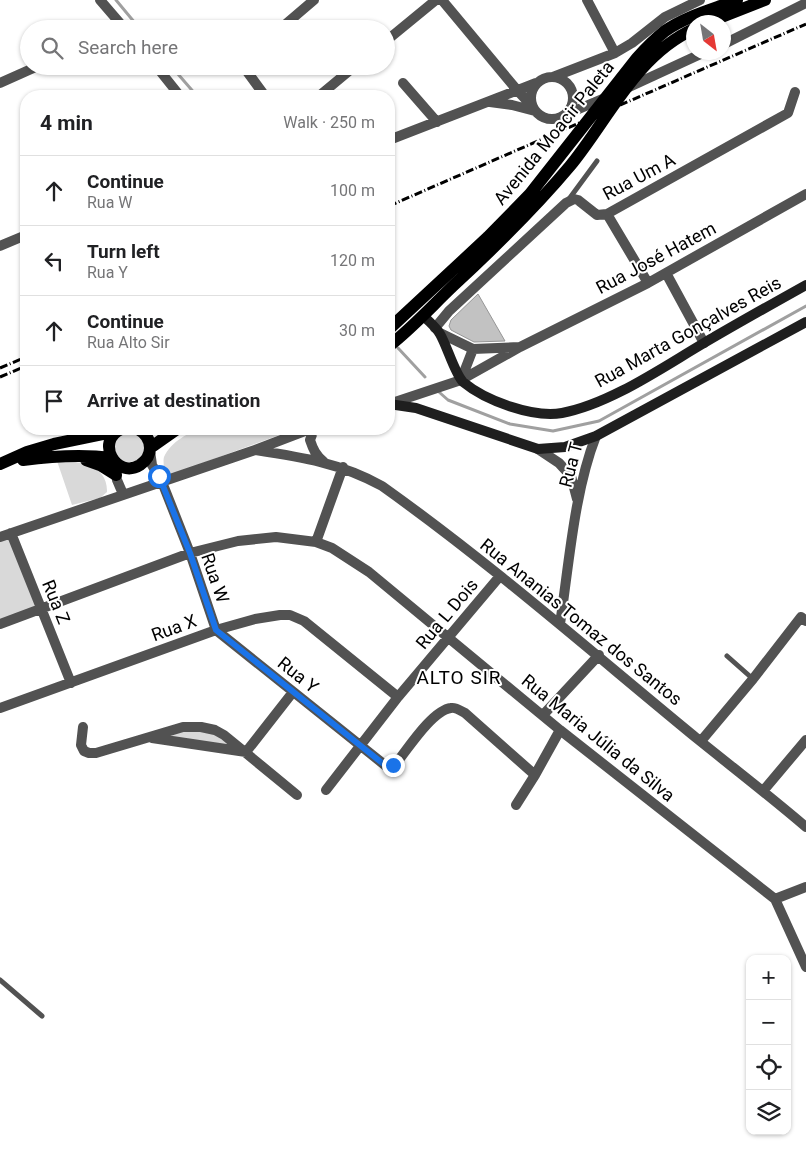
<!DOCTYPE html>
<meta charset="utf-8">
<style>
:root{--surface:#fff;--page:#f2f2f2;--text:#202124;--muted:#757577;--line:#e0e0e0}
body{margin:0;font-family:Roboto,sans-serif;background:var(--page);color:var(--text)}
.controls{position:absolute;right:15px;bottom:15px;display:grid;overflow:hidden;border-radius:10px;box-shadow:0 1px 4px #0004}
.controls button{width:45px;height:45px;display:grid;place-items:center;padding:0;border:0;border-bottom:1px solid var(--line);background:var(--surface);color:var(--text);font:25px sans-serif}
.compass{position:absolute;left:686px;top:15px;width:45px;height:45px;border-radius:50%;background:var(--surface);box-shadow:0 1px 4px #0004;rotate:149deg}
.stop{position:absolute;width:15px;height:15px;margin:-11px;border:4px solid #1a73e8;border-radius:50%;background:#fff}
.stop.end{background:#1a73e8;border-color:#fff;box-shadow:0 1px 5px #0008}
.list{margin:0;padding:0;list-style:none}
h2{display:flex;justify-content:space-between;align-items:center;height:65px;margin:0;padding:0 20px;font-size:21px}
h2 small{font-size:16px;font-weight:400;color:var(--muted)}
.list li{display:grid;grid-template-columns:32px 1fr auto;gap:15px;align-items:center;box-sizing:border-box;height:70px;padding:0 20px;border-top:1px solid var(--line)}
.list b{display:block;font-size:19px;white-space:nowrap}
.list p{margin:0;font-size:16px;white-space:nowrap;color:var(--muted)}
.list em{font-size:16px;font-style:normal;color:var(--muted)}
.icon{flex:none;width:28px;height:28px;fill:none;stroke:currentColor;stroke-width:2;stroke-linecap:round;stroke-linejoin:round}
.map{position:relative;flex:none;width:806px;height:1150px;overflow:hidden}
.search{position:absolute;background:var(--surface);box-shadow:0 1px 4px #0004;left:20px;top:20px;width:375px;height:55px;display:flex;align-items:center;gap:12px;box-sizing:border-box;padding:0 18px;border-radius:28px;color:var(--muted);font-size:19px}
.panel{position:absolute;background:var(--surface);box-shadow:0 1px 4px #0004;left:20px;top:90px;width:375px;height:345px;border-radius:20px}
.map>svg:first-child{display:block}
.green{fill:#d9d9d9}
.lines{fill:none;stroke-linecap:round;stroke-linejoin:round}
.stream{stroke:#a0a0a0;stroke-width:3}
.building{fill:#c2c2c2;stroke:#969696}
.lane{stroke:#525252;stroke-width:5}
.street{stroke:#525252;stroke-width:10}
.secondary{stroke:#1f1f1f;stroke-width:10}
.primary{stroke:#000;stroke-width:12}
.rail{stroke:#000;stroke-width:3;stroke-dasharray:8 2.5 1 2.5;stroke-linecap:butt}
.route{stroke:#1a73e8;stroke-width:6}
.labels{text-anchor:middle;stroke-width:4;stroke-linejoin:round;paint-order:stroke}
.street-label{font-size:18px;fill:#000;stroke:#fff}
.neighbourhood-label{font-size:19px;letter-spacing:1px;fill:#000;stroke:#fff}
</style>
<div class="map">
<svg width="806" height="1150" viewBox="0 0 806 1150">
<rect width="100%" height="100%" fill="#fff"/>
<path class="green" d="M205,429H296L170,475L164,469C164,466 163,460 164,457C171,442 189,431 205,429Z
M129,430L135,431L146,443L143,459L122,464L112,444L123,431Z
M57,461C78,461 108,464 107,492L100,498L72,505Z
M11,533L41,610L0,624V537Z
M175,731L215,732L238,749L164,735Z"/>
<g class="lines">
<path class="stream" d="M116,0L140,29
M171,66L197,96
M398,348L425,377
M439,392L448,400L510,424L553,431L599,421L806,306"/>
</g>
<path class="building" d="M478,294L505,341L474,342L451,330L449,326L451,320Z"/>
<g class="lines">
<path class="lane" d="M569,199L597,161
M727,656L753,679
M0,980L42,1016"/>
<path class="street" d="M100,0L125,29
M442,0L517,90L531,105
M587,0L615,53
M280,29L314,0
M386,41L436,0
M724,44L806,3
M156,66L180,96
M243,66L265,96
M531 98a21 21 0 1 1 42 0a21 21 0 1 1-42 0Z
M553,77L615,53L632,43L665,17L700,0
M0,83L38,66
M403,83L437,122
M627,88L705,52
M319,96L355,66
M490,102L512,105L535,111
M567,114L607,97
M389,140L536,83
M607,214L648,283
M0,246L26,235
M666,273L704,343
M435,328L449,311L566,203L574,199L578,200L597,215L607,214L788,113L795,92
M440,333L473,349L519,347
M461,380L473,349
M389,404L461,380L520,347L648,283L806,194
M317,429L313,432L310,440C313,449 316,456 324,462
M538,449L559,463L571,476L577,499
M255,450C301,457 341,463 382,486C493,565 595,655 700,741C736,770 771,797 806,827
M150,451L152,465L162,482L190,553L216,630
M115,469L117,480L123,494
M11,533L71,683
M0,537L255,450L310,429
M316,542L343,467
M0,624L190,553L238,541L276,537L316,542L332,548L369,572L560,730L775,899L806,967
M560,624C569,565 574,492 596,436
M216,630L386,766L393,765L398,761C409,747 433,710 451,708C456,707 461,711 465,713L535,775
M0,708L216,630L255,619L280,615H290L304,621L398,697
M543,715L599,655
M83,727L81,745L84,751L89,753H96L183,727H201L215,730L224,735L297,795
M152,738L246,752L293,692
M701,741L753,679L801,617L806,621
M326,790L398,697L500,576
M763,791L806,740
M516,805L535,775L560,730
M775,899L806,887"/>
<path class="secondary" d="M423,315C428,321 436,327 440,334C447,346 455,374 463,382C486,401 533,418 562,413C610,404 663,367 704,343C738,323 772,304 806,285
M389,404L416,408L538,449L565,447L596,436L806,322"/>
<path class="primary" d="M709,22L765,0
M389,329L488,237L530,194L637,58C646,48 655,39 665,31C686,16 714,9 737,0
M389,346C412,328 432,306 453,286C494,248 534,209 570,166C608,120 636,55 694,29
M121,429C95,441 116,480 140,465C146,461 150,455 150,448C150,439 145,433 138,429
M150,448L177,429
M23,460C53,456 81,454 112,458
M86,460L100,465L116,475
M0,464L27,452L54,444L117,431"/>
<path class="rail" d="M389,206L806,24
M0,368L26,357
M0,377L26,366"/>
</g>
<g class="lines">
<path class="route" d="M159,476L190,553L216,630L386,766L393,765"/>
</g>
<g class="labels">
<g class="street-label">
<text transform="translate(554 133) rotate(-51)" y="6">Avenida Moacir Paleta</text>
<text transform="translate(639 177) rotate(-28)" y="6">Rua Um A</text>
<text transform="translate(656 258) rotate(-28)" y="6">Rua José Hatem</text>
<text transform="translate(688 332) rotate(-29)" y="6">Rua Marta Gonçalves Reis</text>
<text transform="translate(571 465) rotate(-75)" y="6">Rua T</text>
<text transform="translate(215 578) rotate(71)" y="6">Rua W</text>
<text transform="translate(56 602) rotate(68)" y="6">Rua Z</text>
<text transform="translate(447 614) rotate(-50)" y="6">Rua L Dois</text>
<text transform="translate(581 622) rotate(39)" y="6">Rua Ananias Tomaz dos Santos</text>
<text transform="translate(174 628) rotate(-20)" y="6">Rua X</text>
<text transform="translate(298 675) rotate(39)" y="6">Rua Y</text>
<text transform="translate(598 738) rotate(39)" y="6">Rua Maria Júlia da Silva</text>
</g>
<g class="neighbourhood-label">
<text x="459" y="684">ALTO SIR</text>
</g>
</g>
</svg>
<div class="controls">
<button>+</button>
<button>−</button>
<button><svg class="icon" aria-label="locate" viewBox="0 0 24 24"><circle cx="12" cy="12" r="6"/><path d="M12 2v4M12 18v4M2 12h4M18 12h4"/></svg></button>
<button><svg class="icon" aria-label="layers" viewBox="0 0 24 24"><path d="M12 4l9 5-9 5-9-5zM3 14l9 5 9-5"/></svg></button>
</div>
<svg class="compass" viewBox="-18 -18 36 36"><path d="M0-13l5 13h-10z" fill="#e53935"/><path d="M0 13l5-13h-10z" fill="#757577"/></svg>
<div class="stop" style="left:159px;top:476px"></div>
<div class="stop end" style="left:393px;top:765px"></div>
<div class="search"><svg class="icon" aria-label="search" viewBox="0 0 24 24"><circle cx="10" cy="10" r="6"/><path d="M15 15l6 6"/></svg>Search here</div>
<section class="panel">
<h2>4 min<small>Walk · 250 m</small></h2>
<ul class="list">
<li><svg class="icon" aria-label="ahead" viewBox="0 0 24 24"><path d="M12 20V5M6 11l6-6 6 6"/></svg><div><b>Continue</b><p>Rua W</p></div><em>100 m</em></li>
<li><svg class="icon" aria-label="left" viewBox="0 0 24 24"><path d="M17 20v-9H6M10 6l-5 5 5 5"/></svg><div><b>Turn left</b><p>Rua Y</p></div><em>120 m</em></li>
<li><svg class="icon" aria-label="ahead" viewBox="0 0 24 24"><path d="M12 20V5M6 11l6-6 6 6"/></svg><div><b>Continue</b><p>Rua Alto Sir</p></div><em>30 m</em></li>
<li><svg class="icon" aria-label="arrive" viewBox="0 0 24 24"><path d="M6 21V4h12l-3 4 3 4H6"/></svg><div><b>Arrive at destination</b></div></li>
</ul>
</section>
</div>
